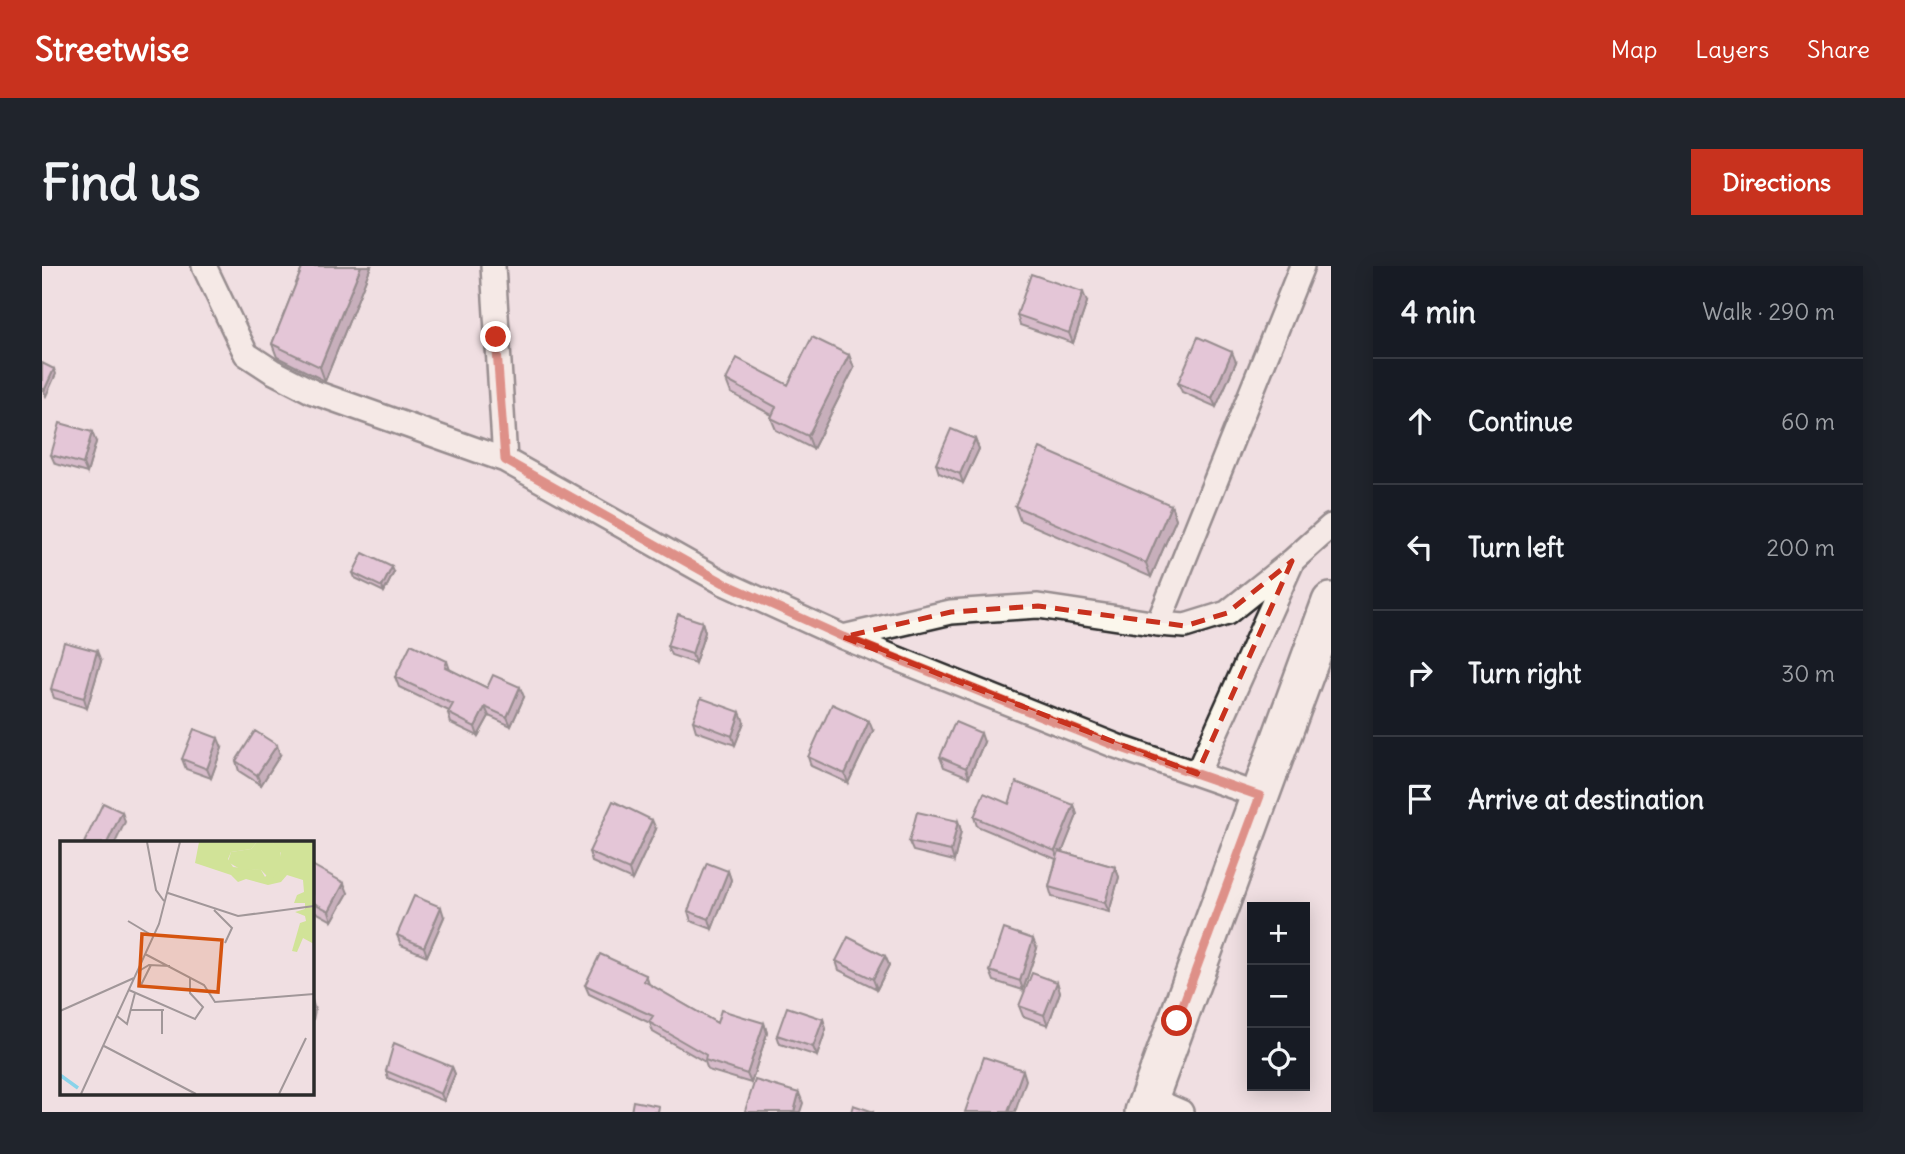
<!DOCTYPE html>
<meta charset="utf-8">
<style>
:root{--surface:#171b24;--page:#20242c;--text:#f1f3f6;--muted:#9ea1a6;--line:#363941;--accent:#c8321e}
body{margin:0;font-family:Delius,sans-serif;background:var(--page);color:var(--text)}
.controls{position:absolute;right:21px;bottom:21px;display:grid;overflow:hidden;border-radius:0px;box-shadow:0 4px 18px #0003}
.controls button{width:63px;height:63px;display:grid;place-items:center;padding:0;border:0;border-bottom:2px solid var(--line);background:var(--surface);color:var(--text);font:35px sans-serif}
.stop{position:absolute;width:21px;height:21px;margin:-16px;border:5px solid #c8321e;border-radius:50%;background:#fff}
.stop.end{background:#c8321e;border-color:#fff;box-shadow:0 2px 7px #0008}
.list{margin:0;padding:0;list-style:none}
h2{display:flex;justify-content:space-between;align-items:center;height:91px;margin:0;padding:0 28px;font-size:30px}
h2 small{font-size:23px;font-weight:400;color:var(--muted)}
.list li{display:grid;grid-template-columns:46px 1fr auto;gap:21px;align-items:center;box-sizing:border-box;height:126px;padding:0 28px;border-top:2px solid var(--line)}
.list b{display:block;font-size:26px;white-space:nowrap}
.list em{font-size:23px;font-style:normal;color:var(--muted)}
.icon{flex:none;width:38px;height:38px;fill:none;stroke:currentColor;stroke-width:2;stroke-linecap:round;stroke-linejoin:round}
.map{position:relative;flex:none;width:1289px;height:846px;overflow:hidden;border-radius:0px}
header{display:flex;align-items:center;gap:42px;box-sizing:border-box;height:98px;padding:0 35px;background:var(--accent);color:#fff}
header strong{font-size:33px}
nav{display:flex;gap:38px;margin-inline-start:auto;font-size:24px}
.intro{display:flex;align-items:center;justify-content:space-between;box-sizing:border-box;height:168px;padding:0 42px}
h1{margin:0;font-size:49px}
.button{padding:18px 32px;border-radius:0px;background:var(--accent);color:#fff;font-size:24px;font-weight:700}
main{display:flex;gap:42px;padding:0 42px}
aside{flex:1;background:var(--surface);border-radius:0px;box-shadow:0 4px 18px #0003}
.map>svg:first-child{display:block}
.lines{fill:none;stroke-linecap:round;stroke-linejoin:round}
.minor-casing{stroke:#2b2b2b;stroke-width:28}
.primary-casing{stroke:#2b2b2b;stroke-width:42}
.minor{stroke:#fbf7ec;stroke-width:23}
.primary{stroke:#fbf7ec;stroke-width:37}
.wall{fill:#b890ad;stroke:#2b2b2b;stroke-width:2}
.shaded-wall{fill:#96768d;stroke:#2b2b2b;stroke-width:2}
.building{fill:#d6a8c9;stroke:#2b2b2b;stroke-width:2}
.route{stroke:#c8321e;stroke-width:9}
.marked{fill:none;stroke:#c8321e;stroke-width:5;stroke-dasharray:14 9;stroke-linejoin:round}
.inset-river{fill:none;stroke:#89d3ea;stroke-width:3.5}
.inset-road{fill:none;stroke:#a19799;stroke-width:2}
.view{fill:#d5540f;fill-opacity:0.15;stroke:#d5540f;stroke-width:3.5}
.inset-edge{fill:none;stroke:#2b2b2b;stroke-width:3.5}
</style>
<header>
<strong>Streetwise</strong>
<nav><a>Map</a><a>Layers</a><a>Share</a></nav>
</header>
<div class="intro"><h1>Find us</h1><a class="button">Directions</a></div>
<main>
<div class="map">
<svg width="1289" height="846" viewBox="0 0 1289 846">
<rect width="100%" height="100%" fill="#f0dfe2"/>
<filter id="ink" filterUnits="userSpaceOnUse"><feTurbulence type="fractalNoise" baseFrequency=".0143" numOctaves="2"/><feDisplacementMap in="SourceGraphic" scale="14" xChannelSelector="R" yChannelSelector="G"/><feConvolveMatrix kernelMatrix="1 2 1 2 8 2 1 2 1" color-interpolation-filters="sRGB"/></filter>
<g filter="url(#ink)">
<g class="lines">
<g class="minor-casing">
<path id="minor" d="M162,0L204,88L230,105L271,126L463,194L682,317L801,371L1074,480L1218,530
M451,0L463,194
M1116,358L1260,0
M801,371L909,346L996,340L1116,358L1143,360L1185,347L1250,295L1289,260
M1155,508L1249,298
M1107,832L1139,846"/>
</g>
<g class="primary-casing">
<path id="primary" d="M1102,846L1289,336"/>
</g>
<use href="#minor" class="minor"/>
<use href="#primary" class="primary"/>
</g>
<path class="wall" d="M261,0H329L283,115L235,91L230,78Z
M1045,36L1031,77L978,59L975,49Z
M807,89L812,102L771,183L734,164L729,152L730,149L689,127L684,114L746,119Z
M1194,96L1174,141L1140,126L1136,117Z
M933,173L937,183L921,217L897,207L894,198Z
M54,176L45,207L13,198L9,189Z
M1129,239L1134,253L1109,311L978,254L973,240Z
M352,306L342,326L313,312L311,307Z
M660,356L663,366L653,397L629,389L625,380Z
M59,395L45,442L12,432L9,423Z
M405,395L408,404L445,422L482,431L469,460L447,450L436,470L409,457L406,447L407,445L357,421L353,411Z
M651,455L702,456L693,479L654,465Z
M831,465L806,517L769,500L766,491Z
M942,476L927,511L902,501L898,491Z
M180,482L169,512L144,503L140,493Z
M238,489L219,519L197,505L194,495Z
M967,538L1032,539L1035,549L1020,586L1073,601L1077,611L1067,646L1010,631L1007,621L1014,593L935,560L932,551Z
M916,555L919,565L912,595L871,585L867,576Z
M614,563L590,614L550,596L547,586Z
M270,599L306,627L290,655L270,644Z
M686,605L689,614L670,663L649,655L646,645Z
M402,651L385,690L359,679L355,669Z
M995,682L981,724L952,715L948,705Z
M843,690L847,699L835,723L797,704L794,695Z
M604,709L607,718L675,757H722L725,767L709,817L666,804L663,796L611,766L608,757L547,728L543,719Z
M1015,716L1018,726L1006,759L981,750L977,740Z
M781,753L784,763L775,790L738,778L735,769Z
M410,801L413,808L402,835L346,812L344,805Z"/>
<path class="shaded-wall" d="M319,0H329L283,115L278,101Z
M1041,26L1045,36L1031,77L1027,67Z
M1190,86L1194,96L1174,141L1170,132Z
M807,89L812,102L771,183L766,170Z
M12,103L14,108L4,130L2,125Z
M50,166L54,176L45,207L41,198Z
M933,173L937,183L921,217L918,208Z
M1129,239L1134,253L1109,311L1104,297Z
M350,301L352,306L342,326L340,321Z
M660,356L663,366L653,397L650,388Z
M55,385L59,395L45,442L42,432Z
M478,421L482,431L469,460L465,451Z
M443,441L447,450L436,470L433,461Z
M698,446L702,456L693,479L690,470Z
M827,455L831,465L806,517L803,508Z
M939,467L942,476L927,511L924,502Z
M176,472L180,482L169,512L165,503Z
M235,479L238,489L219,519L215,509Z
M1032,539L1035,549L1017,594L1013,585Z
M80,546L83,556L73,577H65Z
M610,554L614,563L590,614L587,604Z
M916,555L919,565L912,595L909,585Z
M1073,601L1077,611L1067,646L1063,637Z
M686,605L689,614L670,663L667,653Z
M302,617L306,627L290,655L287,645Z
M399,641L402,651L385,690L382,681Z
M991,673L995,682L981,724L978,715Z
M843,690L847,699L835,723L831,713Z
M1015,716L1018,726L1006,759L1002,749Z
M270,734L273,744L270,759Z
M781,753L784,763L775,790L771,781Z
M722,757L725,767L709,817L705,808Z
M410,801L413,808L402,835L399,828Z
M981,804L984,814L973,846H966Z
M757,827L761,837L758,846H752Z"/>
<path class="building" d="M261,0H319L278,101L230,78Z
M989,8L1041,26L1027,67L975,49Z
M770,71L807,89L766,170L729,152L734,141L684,114L695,92L746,119Z
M1156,71L1190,86L1170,132L1136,117Z
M0,97L12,103L2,125L0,124Z
M18,157L50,166L41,198L9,189Z
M909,163L933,173L918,208L894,198Z
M998,182L1129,239L1104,297L973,240Z
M321,287L350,301L340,321L311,307Z
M636,348L660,356L650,388L625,380Z
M22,376L55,385L42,432L9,423Z
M369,378L405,395L403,401L445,422L451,409L478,421L465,451L443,441L433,461L406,447L411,438L353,411Z
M659,432L698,446L690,470L651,455Z
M790,438L827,455L803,508L766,491Z
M913,456L939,467L924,502L898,491Z
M152,463L176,472L165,503L140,493Z
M213,465L235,479L215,509L194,495Z
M974,516L1032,539L1013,585L932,551L942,527L967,538Z
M571,535L610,554L587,604L547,586Z
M61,537L80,546L65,577H42Z
M875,546L916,555L909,585L867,576Z
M1017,585L1073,601L1063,637L1007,621Z
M665,597L686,605L667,653L646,645Z
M270,599L302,617L287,645L270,636Z
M372,630L399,641L382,681L355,669Z
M962,663L991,673L978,715L948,705Z
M806,671L843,690L831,713L794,695Z
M558,688L604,709L602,715L675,757L679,744L722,757L705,808L663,794L664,789L607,756L611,750L543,719Z
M990,707L1015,716L1002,749L977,740Z
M745,741L781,753L771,781L735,769Z
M352,777L410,801L399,828L344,805Z
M942,791L981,804L966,846H923Z
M713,814L757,827L752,846H707L703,845Z
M591,835L617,840L616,846H589Z
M811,839L832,846H809Z"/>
</g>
<g class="lines" filter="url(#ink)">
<path class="route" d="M454,71L463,194L682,317L801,371L1074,480L1218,530L1135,755"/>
</g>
<path d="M0 0H1289V846H0ZM1250,295L1155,508L801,371L909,346L996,340L1143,360L1185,347Z" fill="#f0dfe2" fill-opacity=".55" fill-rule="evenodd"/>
<path class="marked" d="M1250,295L1155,508L801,371L909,346L996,340L1143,360L1185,347Z"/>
<g transform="translate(18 575)">
<rect width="254" height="254" fill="#f0dfe2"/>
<path d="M139,1H197L191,8L171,11L168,18L173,26L201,29L205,36L219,21L221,12L212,1H254V103L243,97L237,111L232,110L240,82L246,80L245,75L235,71L245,68V62H234L237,54L244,51L243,39L227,34L221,41L208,44L186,38L178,41L171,34L135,22Z" fill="#d1e398"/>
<path d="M197,1H212L220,8L222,27L211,39L201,29L180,28L168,21L171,11L191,8Z" fill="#d1e398"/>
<path class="inset-river" d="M0,234L18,247"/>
<path class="inset-road" d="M87,1L96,49L104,60M108,52L178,75L254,65M154,69L172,87L165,102M68,80L93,95M85,113L144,144L155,161L254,153M79,130L89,124L110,125M80,146L91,124M69,149L135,178L143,166L130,152V137M102,168V193M71,169H104M0,170L74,137M57,175L67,183L75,152M44,205L136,253M21,253L99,83L120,1M219,253L246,197"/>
<path class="view" d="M82,93L162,99L158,151L79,145Z"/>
<rect width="254" height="254" class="inset-edge"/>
</g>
</svg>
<div class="controls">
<button>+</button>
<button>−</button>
<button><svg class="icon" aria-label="locate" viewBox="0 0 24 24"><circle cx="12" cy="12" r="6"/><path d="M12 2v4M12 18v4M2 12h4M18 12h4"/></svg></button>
</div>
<div class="stop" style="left:1135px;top:755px"></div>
<div class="stop end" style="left:454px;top:71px"></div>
</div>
<aside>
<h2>4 min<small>Walk · 290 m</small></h2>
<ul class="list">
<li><svg class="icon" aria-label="ahead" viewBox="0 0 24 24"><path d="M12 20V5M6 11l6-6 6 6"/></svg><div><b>Continue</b></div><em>60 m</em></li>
<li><svg class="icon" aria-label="left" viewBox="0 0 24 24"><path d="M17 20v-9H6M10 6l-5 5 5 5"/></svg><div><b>Turn left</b></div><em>200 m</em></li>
<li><svg class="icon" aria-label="right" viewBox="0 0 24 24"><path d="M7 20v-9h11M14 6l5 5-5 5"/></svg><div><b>Turn right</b></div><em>30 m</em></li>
<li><svg class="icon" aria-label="arrive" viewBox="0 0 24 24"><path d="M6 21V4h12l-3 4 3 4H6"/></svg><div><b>Arrive at destination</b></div></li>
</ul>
</aside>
</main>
